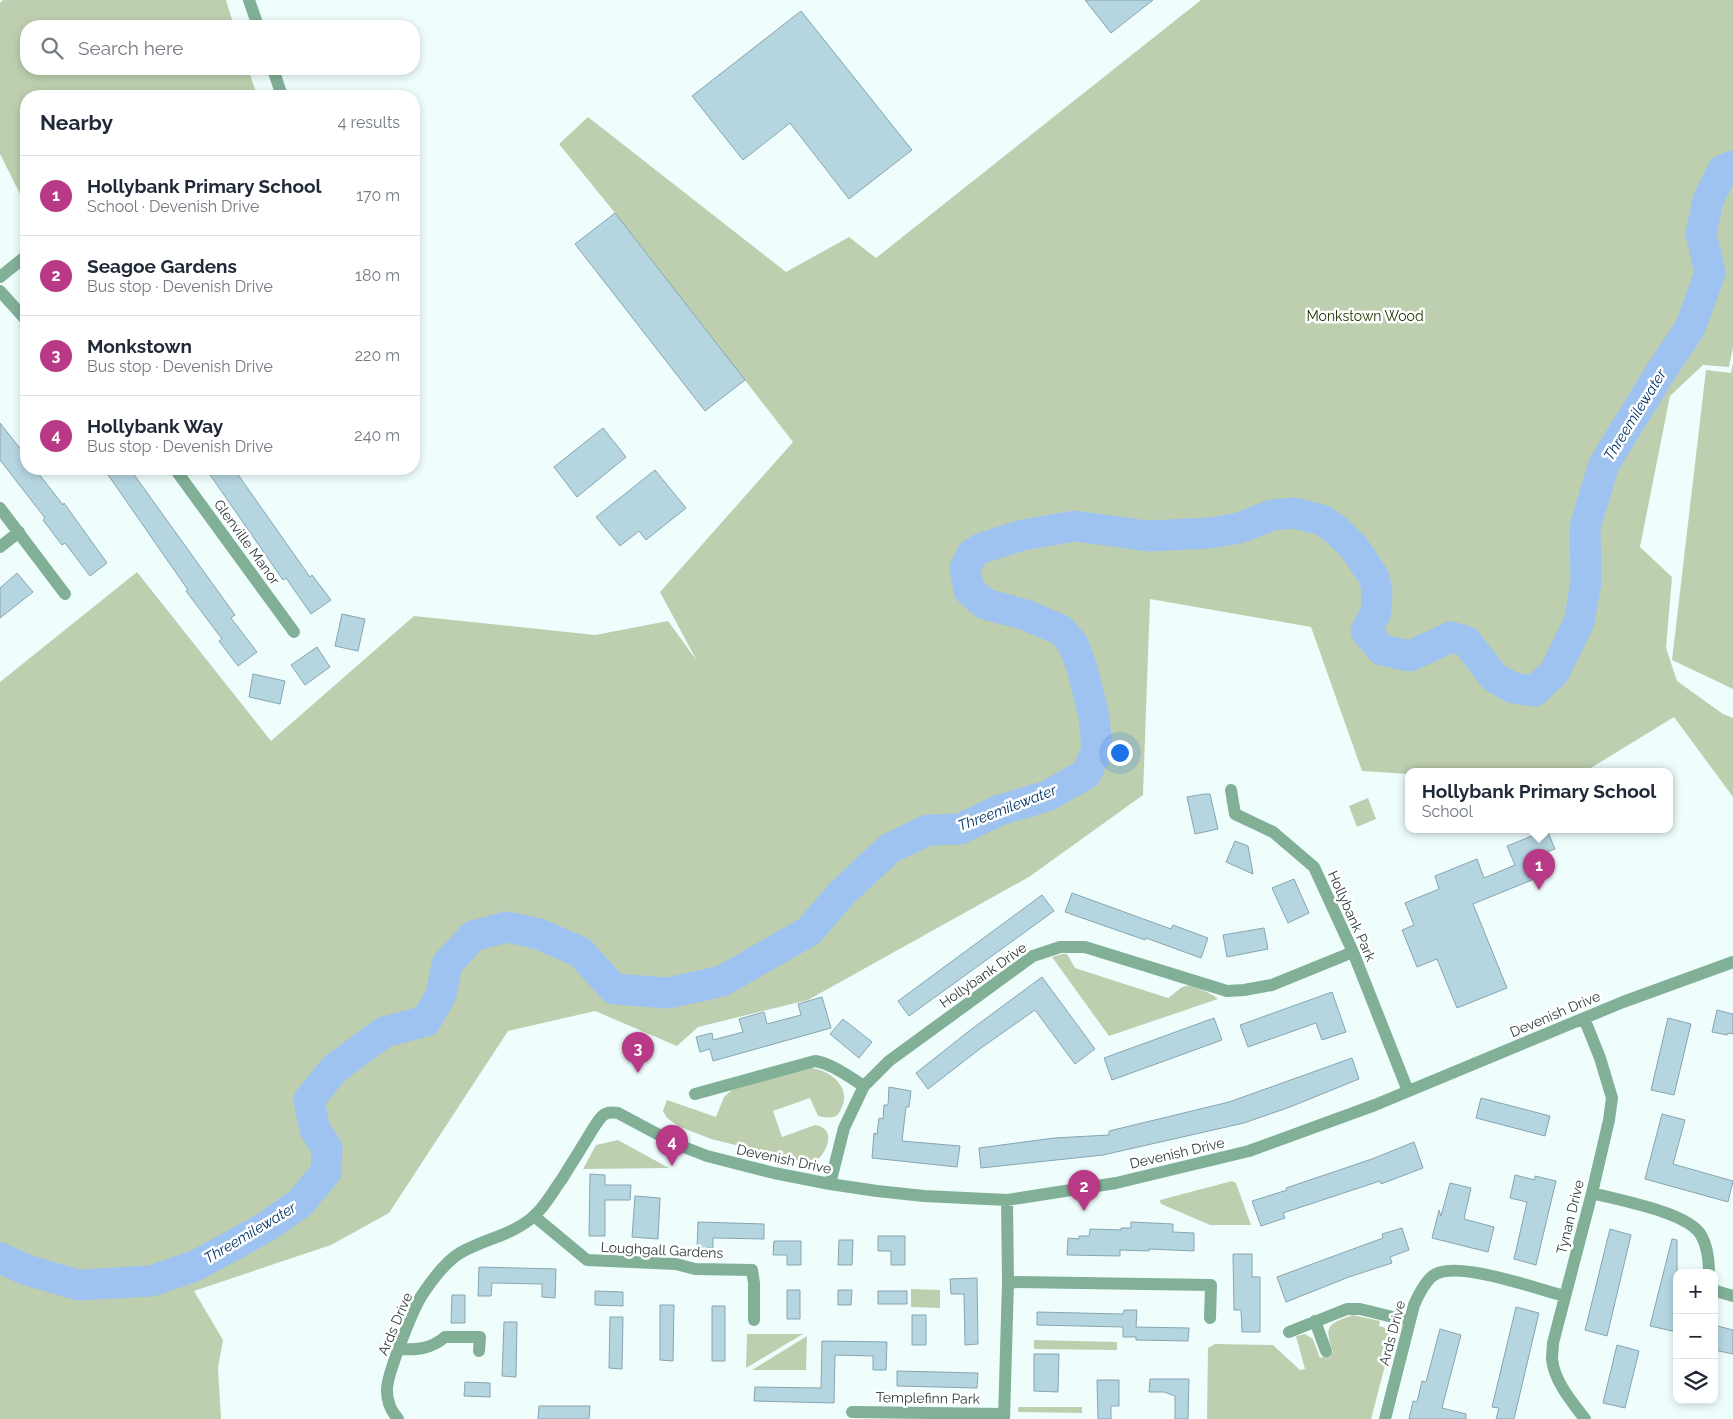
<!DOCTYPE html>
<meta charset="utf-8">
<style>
:root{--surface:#fff;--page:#f6f6f7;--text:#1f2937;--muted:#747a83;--line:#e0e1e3;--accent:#b83985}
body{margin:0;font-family:Raleway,sans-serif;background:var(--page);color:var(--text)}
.controls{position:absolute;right:15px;bottom:15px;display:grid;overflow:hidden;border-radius:10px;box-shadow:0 2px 8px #0003}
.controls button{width:45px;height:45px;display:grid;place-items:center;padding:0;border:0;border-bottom:1px solid var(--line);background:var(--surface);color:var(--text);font:25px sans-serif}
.you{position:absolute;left:1119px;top:752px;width:18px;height:18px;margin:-12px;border:4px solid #fff;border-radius:50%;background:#1a73e8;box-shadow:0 0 0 8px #1a73e833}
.badge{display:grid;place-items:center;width:32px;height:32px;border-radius:50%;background:var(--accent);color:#fff;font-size:16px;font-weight:700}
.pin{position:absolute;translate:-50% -41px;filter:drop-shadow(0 1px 2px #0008)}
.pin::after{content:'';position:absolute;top:26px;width:18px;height:15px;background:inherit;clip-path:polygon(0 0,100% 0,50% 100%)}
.popup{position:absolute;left:1405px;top:768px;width:268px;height:65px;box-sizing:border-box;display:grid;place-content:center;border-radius:10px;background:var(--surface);filter:drop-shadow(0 1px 4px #0005);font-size:16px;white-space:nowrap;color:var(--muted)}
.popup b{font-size:19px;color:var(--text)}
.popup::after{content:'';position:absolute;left:50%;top:100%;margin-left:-10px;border:10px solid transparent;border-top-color:var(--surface)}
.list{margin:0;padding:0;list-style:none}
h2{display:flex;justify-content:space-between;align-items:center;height:65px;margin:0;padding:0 20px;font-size:21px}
h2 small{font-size:16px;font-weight:400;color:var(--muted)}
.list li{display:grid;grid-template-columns:32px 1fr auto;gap:15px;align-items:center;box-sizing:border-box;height:80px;padding:0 20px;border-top:1px solid var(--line)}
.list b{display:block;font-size:19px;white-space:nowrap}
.list p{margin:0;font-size:16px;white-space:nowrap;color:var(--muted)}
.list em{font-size:16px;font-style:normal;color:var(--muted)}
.icon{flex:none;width:28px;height:28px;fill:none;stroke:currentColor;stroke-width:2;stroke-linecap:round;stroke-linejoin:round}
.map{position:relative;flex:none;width:1733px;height:1419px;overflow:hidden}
.search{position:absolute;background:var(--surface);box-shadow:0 2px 8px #0003;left:20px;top:20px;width:400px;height:55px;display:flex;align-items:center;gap:12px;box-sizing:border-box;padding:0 18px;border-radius:20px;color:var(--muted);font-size:19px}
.panel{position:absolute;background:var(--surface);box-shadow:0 2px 8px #0003;left:20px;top:90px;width:400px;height:385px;border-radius:20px}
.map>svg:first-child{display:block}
.green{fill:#becfaf}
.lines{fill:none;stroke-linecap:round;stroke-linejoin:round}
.river{stroke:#9fc3f0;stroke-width:31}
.building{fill:#b5d5e1;stroke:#87a5b1}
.minor{stroke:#81b097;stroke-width:12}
.labels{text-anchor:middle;stroke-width:5;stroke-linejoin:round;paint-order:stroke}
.park-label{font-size:14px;fill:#213700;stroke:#fff}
.street-label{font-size:14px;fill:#2e3d3c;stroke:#fff}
.water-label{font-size:15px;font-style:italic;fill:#02366c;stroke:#fff}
</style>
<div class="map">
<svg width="1733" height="1419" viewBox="0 0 1733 1419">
<rect width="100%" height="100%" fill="#effefd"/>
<path class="green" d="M3,0H226L234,26H26V69H248L257,95L26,96V206L0,154V3Z
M1201,0H1733V347L1729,367L1703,365L1670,396L1640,547L1672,577L1666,648L1677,681L1723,714L1733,718V797L1674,717L1586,771H1409V774L1362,771L1311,627L1150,599L1143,795L1029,877L808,1000L698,1027L677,1046L595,1011L508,1031L389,1213L331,1245L194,1291L223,1340L218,1368L221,1419H0V682L137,572L271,741L414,616L595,635L668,621L697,661L660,592L793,442L615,213L559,144L588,117L786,272L849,237L876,258Z
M1733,362V689L1672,660L1706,370L1731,373Z
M1368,798L1376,819L1357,827L1349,806Z
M1062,954H1067L1075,968L1168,998C1173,995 1179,988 1185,986C1192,984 1213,994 1218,999L1109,1036L1052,957Z
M809,1068C829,1069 853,1087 841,1109C839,1113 838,1116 833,1117C829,1118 823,1117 818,1116L810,1098L773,1111L782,1137L815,1125C839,1129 826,1156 812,1164L711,1139L678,1126L667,1118L663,1111L667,1100L716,1117L724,1097L732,1090Z
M618,1140L669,1168L583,1169L596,1145Z
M1232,1181L1236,1183L1251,1225H1210L1161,1204L1160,1200Z
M911,1289L940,1290V1308L911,1307Z
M1353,1315L1380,1321L1379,1326L1389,1329L1392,1332V1339L1371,1419H1207L1208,1348L1215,1344L1273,1345L1300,1370L1305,1369L1296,1336L1305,1334L1313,1339L1320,1358L1333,1352C1324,1326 1327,1324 1353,1315Z
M747,1334H803L746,1368Z
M807,1336L806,1370H752Z
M1034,1340L1117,1342V1350L1034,1349Z
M1018,1407H1082V1413L1018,1412Z"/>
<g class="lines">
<path class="river" d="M0,1258L27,1270L78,1285L151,1281L197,1265L266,1227L300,1203L326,1172L327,1148L315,1130L309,1100L334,1069L384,1032L426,1021L441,995L447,964L473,936L507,927L539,934L580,952L614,989L668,993L722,981L809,931L842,893L890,848L928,830L960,829L1000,810L1047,796L1086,774L1097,750L1094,716L1082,668L1073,644L1061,630L1026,615L985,604L969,590L965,568L972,554L982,548L1023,535L1075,526L1148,536L1210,533L1239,528L1272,515L1294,513L1322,520L1335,529L1353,546L1374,577L1377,591L1376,612L1366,631L1382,650L1410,656L1451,637L1466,641L1494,677L1513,688L1534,691L1554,673L1579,622L1586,583L1585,527L1604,464L1660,373L1690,328L1710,273L1701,233L1708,200L1723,170L1733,166"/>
</g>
<path class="building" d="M1085,0H1153L1111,33Z
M801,11L912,150L849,199L790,123L743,160L692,96Z
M615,213L745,380L705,411L575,244Z
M0,423L26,456V469H35L63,505L64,503L107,563L90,576L65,543L62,545L43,520L45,518L0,460Z
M603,428L626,457L577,497L554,467Z
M104,469H130L235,615L231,618L257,652L238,666L219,641L222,639L186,591L188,590Z
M206,469H234L310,577L312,575L331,600L311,614L286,578L283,580Z
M655,470L686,508L646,540L639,531L620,546L596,517Z
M17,573L33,592L0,618V588Z
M342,614L365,619L358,651L335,646Z
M317,647L330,667L305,685L291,665Z
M253,674L285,681L280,704L249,697Z
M1204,794H1210L1218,829L1195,834L1187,797Z
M1547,830L1555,849L1541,854L1549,873L1473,904L1507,988L1457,1008L1437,959L1417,967L1402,930L1414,925L1405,903L1439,889L1435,876L1477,859L1484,878L1515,865L1507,846Z
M1235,841L1248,846L1253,874L1226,862Z
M1294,879L1309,913L1288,923L1272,888Z
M1072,893L1171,929L1173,925L1208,938L1201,958L1146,938L1145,940L1065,912Z
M1042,895L1054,911L909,1016L898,1001Z
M1264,928L1268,949L1227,957L1223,935Z
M1042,977L1095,1049L1075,1064L1035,1010L981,1048L928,1089L916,1073L969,1031Z
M1332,992L1346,1032L1322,1040L1316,1023L1248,1047L1240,1025Z
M822,997L831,1028L713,1061L710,1049L700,1052L696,1037L712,1033L713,1040L743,1032L739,1019L764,1012L767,1024L801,1015L798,1004Z
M1717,1010L1733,1014V1034L1728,1033L1727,1035L1712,1032Z
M1214,1018L1222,1040L1112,1080L1104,1058Z
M1668,1018L1691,1024L1674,1095L1651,1090Z
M843,1019L872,1042L859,1058L830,1034Z
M1352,1058L1359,1079L1290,1107L1244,1123L1103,1155L981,1168L979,1148L1054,1138L1109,1135V1131L1229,1102Z
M889,1087L911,1091L909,1107H906L902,1141L960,1146L957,1167L872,1158L874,1133L877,1134L879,1118L883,1119L884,1105H888Z
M1481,1098L1550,1116L1545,1136L1476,1118Z
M1662,1114L1685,1120L1673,1164L1733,1181L1728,1202L1645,1179Z
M1414,1142L1423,1168L1381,1184L1380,1181L1283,1213L1285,1218L1261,1226L1252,1201L1287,1190L1286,1188L1372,1159Z
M590,1174L605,1175V1185H631L630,1200H605V1236H589Z
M1515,1175L1535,1180V1176L1556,1181L1536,1265L1514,1259L1527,1202L1510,1198Z
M1450,1183L1471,1188L1464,1219L1494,1227L1488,1252L1432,1238L1439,1210L1441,1216Z
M635,1196L660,1198L658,1239L632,1237Z
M698,1222L764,1224V1239L713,1238V1248H697Z
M1131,1222L1173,1224V1232L1194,1233V1251L1149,1249V1251L1120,1250V1256L1067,1255L1068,1238L1079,1239V1236H1089L1090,1229L1121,1230V1228H1131Z
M1402,1228L1409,1250L1390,1257L1392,1263L1349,1277L1286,1302L1277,1277L1383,1238L1382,1234Z
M1610,1229L1631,1235L1607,1336L1585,1330Z
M878,1236H905V1265H891V1251H878Z
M1672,1239L1677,1240V1332L1650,1326Z
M839,1240H853L852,1265H838Z
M774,1241H801V1265H787V1255H773Z
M1233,1254H1252V1277H1260V1332H1242L1241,1310H1234Z
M479,1267L556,1269L555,1298L542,1297V1284L492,1283L491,1296H478Z
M977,1278L978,1344L965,1345L964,1294H951L950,1279Z
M787,1290H800V1319H787Z
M838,1290H852L851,1305H838Z
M595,1291L623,1292V1306L595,1305Z
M878,1291H907V1304H878Z
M452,1295H465V1323H451Z
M660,1305H674L673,1361L660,1360Z
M712,1306H725V1361H712Z
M1516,1307L1539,1313L1514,1419H1496L1499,1408L1492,1407Z
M1124,1310H1137L1136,1327L1189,1328L1188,1341L1136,1340V1337H1123V1327L1037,1325V1312L1123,1314Z
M912,1315H926V1345H912Z
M610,1317H623L622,1369L609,1368Z
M504,1322H517L516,1377L502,1376Z
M1714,1325L1733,1330V1354L1714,1350Z
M1440,1329L1461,1335L1442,1408L1466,1414V1419H1409L1413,1401L1417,1402L1422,1381L1426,1382Z
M822,1341L887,1342L886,1370H873V1356L835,1355L834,1403L754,1401L755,1387L821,1388Z
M1617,1345L1639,1351L1625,1408L1603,1403Z
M1034,1354H1059L1058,1392L1034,1391Z
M897,1371L978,1373L977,1388L897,1386Z
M1150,1379H1189L1188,1419H1175V1396L1164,1392H1149Z
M1097,1380H1119V1406H1111V1419H1098Z
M465,1382L490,1383V1397L464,1396Z
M539,1406H590L589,1419H538Z"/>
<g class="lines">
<path class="minor" d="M249,0L258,26
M273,69L282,96
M0,277L26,256
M0,291L26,320
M175,469L294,632
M0,508L65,594
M0,547L19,532
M1231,790L1235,814L1273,832L1314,867L1353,952L1408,1091
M1584,1018L1600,1058L1612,1098L1609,1120L1592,1193L1553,1343C1553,1348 1552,1354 1552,1359C1554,1381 1572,1402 1585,1419
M695,1094L815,1061C833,1064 849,1077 864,1086
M830,1184L844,1128L864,1086L889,1061L1033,956L1060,947H1085L1227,991L1244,990L1272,985L1353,952
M1592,1193C1618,1200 1688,1212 1701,1235C1708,1247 1709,1260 1709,1273
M534,1216L587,1260L676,1264L695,1269L752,1270L754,1283V1320
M1008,1282L1211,1285L1210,1318
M1714,1289L1716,1291L1733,1296
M1315,1321L1326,1351
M1289,1332L1347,1309H1360L1409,1321
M399,1349C417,1350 431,1349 445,1337H480L479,1351
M852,1412L1004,1414
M398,1419C391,1411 387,1402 387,1391C386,1376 413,1309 422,1295C432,1280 445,1262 460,1253C484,1239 514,1235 535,1215C546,1205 553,1191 562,1179C573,1161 584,1144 594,1127C602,1116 603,1111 618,1113L676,1144L707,1156L774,1173L830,1184L877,1191L924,1196L1007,1200L1116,1183L1249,1151L1375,1105L1623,1002L1733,962
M1004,1419L1008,1282L1007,1200
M1385,1419L1414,1305C1418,1296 1427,1278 1436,1274C1460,1261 1537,1289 1565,1296"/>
</g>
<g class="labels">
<g class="park-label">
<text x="1365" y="321">Monkstown Wood</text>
</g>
<g class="street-label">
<text transform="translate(247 542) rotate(54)" y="5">Glenville Manor</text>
<text transform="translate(1352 916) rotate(66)" y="5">Hollybank Park</text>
<text transform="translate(983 975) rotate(-35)" y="5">Hollybank Drive</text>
<text transform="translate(1555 1014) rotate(-23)" y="5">Devenish Drive</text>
<text transform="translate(1177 1153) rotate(-13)" y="5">Devenish Drive</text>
<text transform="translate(784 1159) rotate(12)" y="5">Devenish Drive</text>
<text transform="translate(1570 1217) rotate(-76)" y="5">Tynan Drive</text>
<text transform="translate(662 1250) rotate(3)" y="5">Loughgall Gardens</text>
<text transform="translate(395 1324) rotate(-67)" y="5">Ards Drive</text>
<text transform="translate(1392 1333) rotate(-75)" y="5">Ards Drive</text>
<text transform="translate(928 1398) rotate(1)" y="5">Templefinn Park</text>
</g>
<g class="water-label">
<text transform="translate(1635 415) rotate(-58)" y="5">Threemilewater</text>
<text transform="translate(1007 808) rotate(-21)" y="5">Threemilewater</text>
<text transform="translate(250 1233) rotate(-31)" y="5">Threemilewater</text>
</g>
</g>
</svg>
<div class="controls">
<button>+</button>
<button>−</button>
<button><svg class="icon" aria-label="layers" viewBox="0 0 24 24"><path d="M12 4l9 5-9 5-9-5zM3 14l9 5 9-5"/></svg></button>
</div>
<div class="you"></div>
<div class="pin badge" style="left:1539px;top:890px">1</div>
<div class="popup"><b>Hollybank Primary School</b>School</div>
<div class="pin badge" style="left:1084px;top:1211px">2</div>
<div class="pin badge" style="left:638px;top:1073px">3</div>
<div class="pin badge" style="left:672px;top:1166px">4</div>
<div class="search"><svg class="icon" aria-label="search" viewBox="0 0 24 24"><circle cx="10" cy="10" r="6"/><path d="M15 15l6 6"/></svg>Search here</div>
<section class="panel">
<h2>Nearby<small>4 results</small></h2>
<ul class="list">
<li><span class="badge">1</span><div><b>Hollybank Primary School</b><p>School · Devenish Drive</p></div><em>170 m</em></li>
<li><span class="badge">2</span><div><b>Seagoe Gardens</b><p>Bus stop · Devenish Drive</p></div><em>180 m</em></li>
<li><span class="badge">3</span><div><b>Monkstown</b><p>Bus stop · Devenish Drive</p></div><em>220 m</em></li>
<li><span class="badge">4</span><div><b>Hollybank Way</b><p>Bus stop · Devenish Drive</p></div><em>240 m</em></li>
</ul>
</section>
</div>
